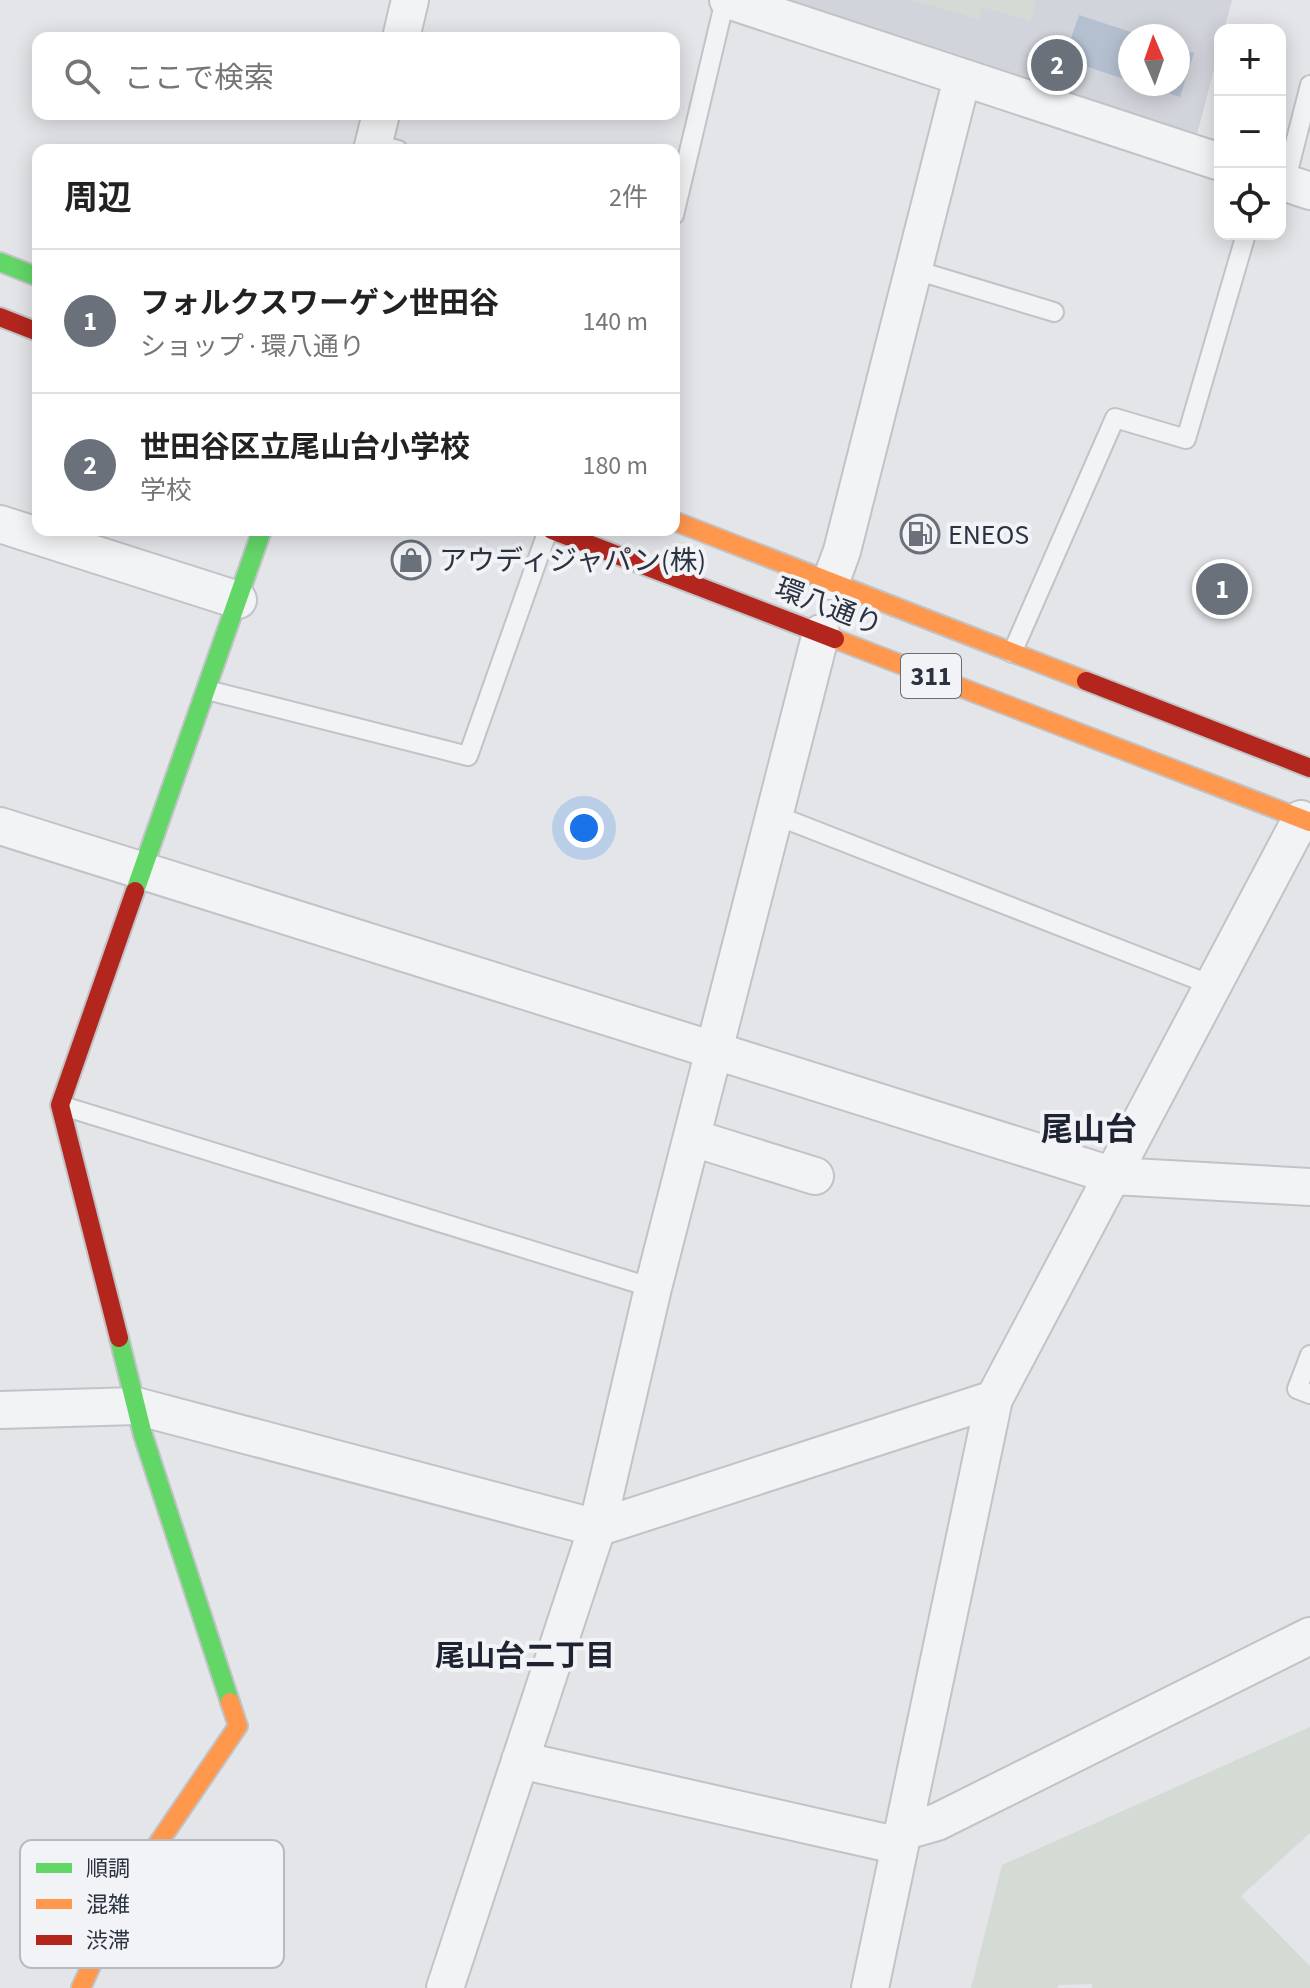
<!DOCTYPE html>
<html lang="ja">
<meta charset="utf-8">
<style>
:root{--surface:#fff;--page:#f2f2f2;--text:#222;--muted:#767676;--line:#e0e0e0;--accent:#6b717b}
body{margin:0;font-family:"Source Sans 3","Noto Sans JP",sans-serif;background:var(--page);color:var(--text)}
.controls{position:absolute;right:24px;top:24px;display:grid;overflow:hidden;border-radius:16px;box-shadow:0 4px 20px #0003}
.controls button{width:72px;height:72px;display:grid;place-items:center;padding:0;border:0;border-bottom:2px solid var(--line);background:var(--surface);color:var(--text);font:40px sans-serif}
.compass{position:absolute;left:1118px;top:24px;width:72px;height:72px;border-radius:50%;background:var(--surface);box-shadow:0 4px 20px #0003;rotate:358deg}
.you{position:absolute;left:584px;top:828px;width:28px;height:28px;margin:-20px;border:6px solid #fff;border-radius:50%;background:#1a73e8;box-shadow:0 0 0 12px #1a73e833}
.badge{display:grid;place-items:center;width:52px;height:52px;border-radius:50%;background:var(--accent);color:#fff;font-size:26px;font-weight:700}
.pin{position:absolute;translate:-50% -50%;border:4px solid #fff;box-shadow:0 2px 8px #0006}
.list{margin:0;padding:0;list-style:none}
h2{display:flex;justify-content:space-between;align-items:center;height:104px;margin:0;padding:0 32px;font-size:34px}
h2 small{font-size:26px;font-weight:400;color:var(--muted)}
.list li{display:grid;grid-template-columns:52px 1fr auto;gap:24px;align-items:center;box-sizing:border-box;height:144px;padding:0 32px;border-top:2px solid var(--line)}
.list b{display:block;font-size:30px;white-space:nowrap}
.list p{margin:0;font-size:26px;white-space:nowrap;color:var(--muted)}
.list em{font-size:26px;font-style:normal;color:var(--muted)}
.icon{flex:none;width:44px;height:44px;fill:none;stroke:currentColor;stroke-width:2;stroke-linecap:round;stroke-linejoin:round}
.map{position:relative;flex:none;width:1310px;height:1988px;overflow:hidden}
.search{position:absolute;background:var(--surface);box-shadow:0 4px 20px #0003;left:32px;top:32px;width:648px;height:88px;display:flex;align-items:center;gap:20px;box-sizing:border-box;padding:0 28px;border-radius:16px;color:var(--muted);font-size:30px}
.panel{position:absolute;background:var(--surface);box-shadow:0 4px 20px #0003;left:32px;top:144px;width:648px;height:392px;border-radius:16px}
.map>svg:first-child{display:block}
.built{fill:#d2d4db;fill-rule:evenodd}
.green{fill:#d4dbd4}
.water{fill:#b4c0d0}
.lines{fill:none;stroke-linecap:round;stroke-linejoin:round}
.lane-casing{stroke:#c1c3c6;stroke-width:22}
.street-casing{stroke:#c1c3c6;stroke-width:40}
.fast-casing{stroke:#c1c3c6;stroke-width:22}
.slow-casing{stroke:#c1c3c6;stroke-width:22}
.jam-casing{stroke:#c1c3c6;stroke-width:22}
.lane{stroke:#f2f3f5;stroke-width:18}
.street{stroke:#f2f3f5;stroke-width:36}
.fast{stroke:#63d668;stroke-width:18}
.slow{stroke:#ff974d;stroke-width:18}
.jam{stroke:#b3261e;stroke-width:18}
.labels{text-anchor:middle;stroke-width:8;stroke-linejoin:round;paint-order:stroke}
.shield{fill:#f2f3f7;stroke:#676c77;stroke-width:2}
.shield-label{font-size:26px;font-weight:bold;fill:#2b3240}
.poi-label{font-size:28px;fill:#2b3240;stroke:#f2f3f7;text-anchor:start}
.street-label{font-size:28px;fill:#2b3240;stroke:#f2f3f7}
.neighbourhood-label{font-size:30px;font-weight:bold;fill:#1d2331;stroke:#f2f3f7}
.quarter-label{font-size:32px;font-weight:bold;fill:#1d2331;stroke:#f2f3f7}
.key{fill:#f2f3f7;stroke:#b6b9c0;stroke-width:2}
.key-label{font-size:22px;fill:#2b3240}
</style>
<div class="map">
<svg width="1310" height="1988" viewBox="0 0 1310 1988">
<rect width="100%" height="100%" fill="#e3e5e8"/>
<path class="built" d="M782,0H1232L1224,30H1220V47L1197,134ZM1130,36H1178V84H1130Z"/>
<path class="green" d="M913,0H1036L1030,21L982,7L978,19Z
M1310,1727V1833L1241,1896L1310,1966V1988H1092V1984L1059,1985L1057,1988H971L1002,1865Z"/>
<path class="water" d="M1079,15L1143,36H1130V81L1064,59Z
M1178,48L1194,53L1180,97L1140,84H1178Z"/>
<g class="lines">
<g class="lane-casing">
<path id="lane" d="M374,144L398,150
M1285,183L1310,85
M674,215L725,0
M912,269L1054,312
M1012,653L1115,418L1186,439L1246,234
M207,690L468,756L548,530
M775,815L1214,986
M63,1106L653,1288
M1310,1355L1297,1389L1310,1394"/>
</g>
<g class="street-casing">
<path id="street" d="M728,0L1220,162
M401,38L410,0
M372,150L381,114
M1280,181L1310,191
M0,524L238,600
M831,581L842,551L962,78
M0,826L1114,1176L1310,1187
M693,1138L815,1176
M0,1410L136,1406L597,1528L994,1399
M520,1760L900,1846
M902,1832L937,1822L1310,1636
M445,1988L597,1528L653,1288L821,633
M870,1988L994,1399L1301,819"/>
</g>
<g class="fast-casing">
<path id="fast" d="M0,262L38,277
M135,891L262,530
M119,1338L143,1435L230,1702"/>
</g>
<g class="slow-casing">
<path id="slow" d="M674,521L1086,681
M835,639L1310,822
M81,1988L123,1895L238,1726L230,1702"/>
</g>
<g class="jam-casing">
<path id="jam" d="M0,317L38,332
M552,530L835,639
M1086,681L1310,768
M119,1338L60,1105L135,891"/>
</g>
<use href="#lane" class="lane"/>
<use href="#street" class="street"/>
<use href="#fast" class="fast"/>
<use href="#slow" class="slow"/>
<use href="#jam" class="jam"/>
</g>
<defs>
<g id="fuel-ring" transform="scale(2)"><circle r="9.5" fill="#f2f3f7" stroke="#6b717b" stroke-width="1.5"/><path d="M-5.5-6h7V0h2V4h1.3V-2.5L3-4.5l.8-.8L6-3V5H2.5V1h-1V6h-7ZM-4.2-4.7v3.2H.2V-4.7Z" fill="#6b717b"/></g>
<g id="shop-ring" transform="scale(2)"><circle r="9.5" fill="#f2f3f7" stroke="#6b717b" stroke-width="1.5"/><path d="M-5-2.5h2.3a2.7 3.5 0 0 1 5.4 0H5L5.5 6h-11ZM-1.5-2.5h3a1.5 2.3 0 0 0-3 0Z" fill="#6b717b"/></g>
</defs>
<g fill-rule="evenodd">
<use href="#fuel-ring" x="920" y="534"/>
<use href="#shop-ring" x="411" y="560"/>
</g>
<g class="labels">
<rect class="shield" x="901" y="654" width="60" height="44" rx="6"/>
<g class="shield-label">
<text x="931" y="685">311</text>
</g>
<g class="poi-label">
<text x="948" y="544">ENEOS</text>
<text x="439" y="570">アウディジャパン(株)</text>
</g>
<g class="street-label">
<text transform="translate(829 606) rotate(21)" y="10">環八通り</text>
</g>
<g class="neighbourhood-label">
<text x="525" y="1666">尾山台二丁目</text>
</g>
<g class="quarter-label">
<text x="1089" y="1140">尾山台</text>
</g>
</g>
<rect x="20" y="1840" width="264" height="128" rx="12" class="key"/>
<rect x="36" y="1863" width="36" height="10" fill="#63d668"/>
<rect x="36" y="1899" width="36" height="10" fill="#ff974d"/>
<rect x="36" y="1935" width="36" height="10" fill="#b3261e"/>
<g class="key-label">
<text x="86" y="1876">順調</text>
<text x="86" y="1912">混雑</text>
<text x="86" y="1948">渋滞</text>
</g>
</svg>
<div class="controls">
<button>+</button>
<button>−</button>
<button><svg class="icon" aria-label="locate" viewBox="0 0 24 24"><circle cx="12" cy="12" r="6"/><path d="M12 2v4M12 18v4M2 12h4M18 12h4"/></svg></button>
</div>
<svg class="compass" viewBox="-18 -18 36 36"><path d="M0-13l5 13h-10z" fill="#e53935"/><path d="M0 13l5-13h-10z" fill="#767676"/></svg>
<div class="you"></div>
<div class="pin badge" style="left:1222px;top:589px">1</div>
<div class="pin badge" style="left:1057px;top:65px">2</div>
<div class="search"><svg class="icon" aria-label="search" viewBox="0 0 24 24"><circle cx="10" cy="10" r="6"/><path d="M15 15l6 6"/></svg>ここで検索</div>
<section class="panel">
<h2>周辺<small>2件</small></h2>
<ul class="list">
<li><span class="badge">1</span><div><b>フォルクスワーゲン世田谷</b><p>ショップ · 環八通り</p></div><em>140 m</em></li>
<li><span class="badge">2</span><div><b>世田谷区立尾山台小学校</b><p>学校</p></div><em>180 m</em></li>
</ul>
</section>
</div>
